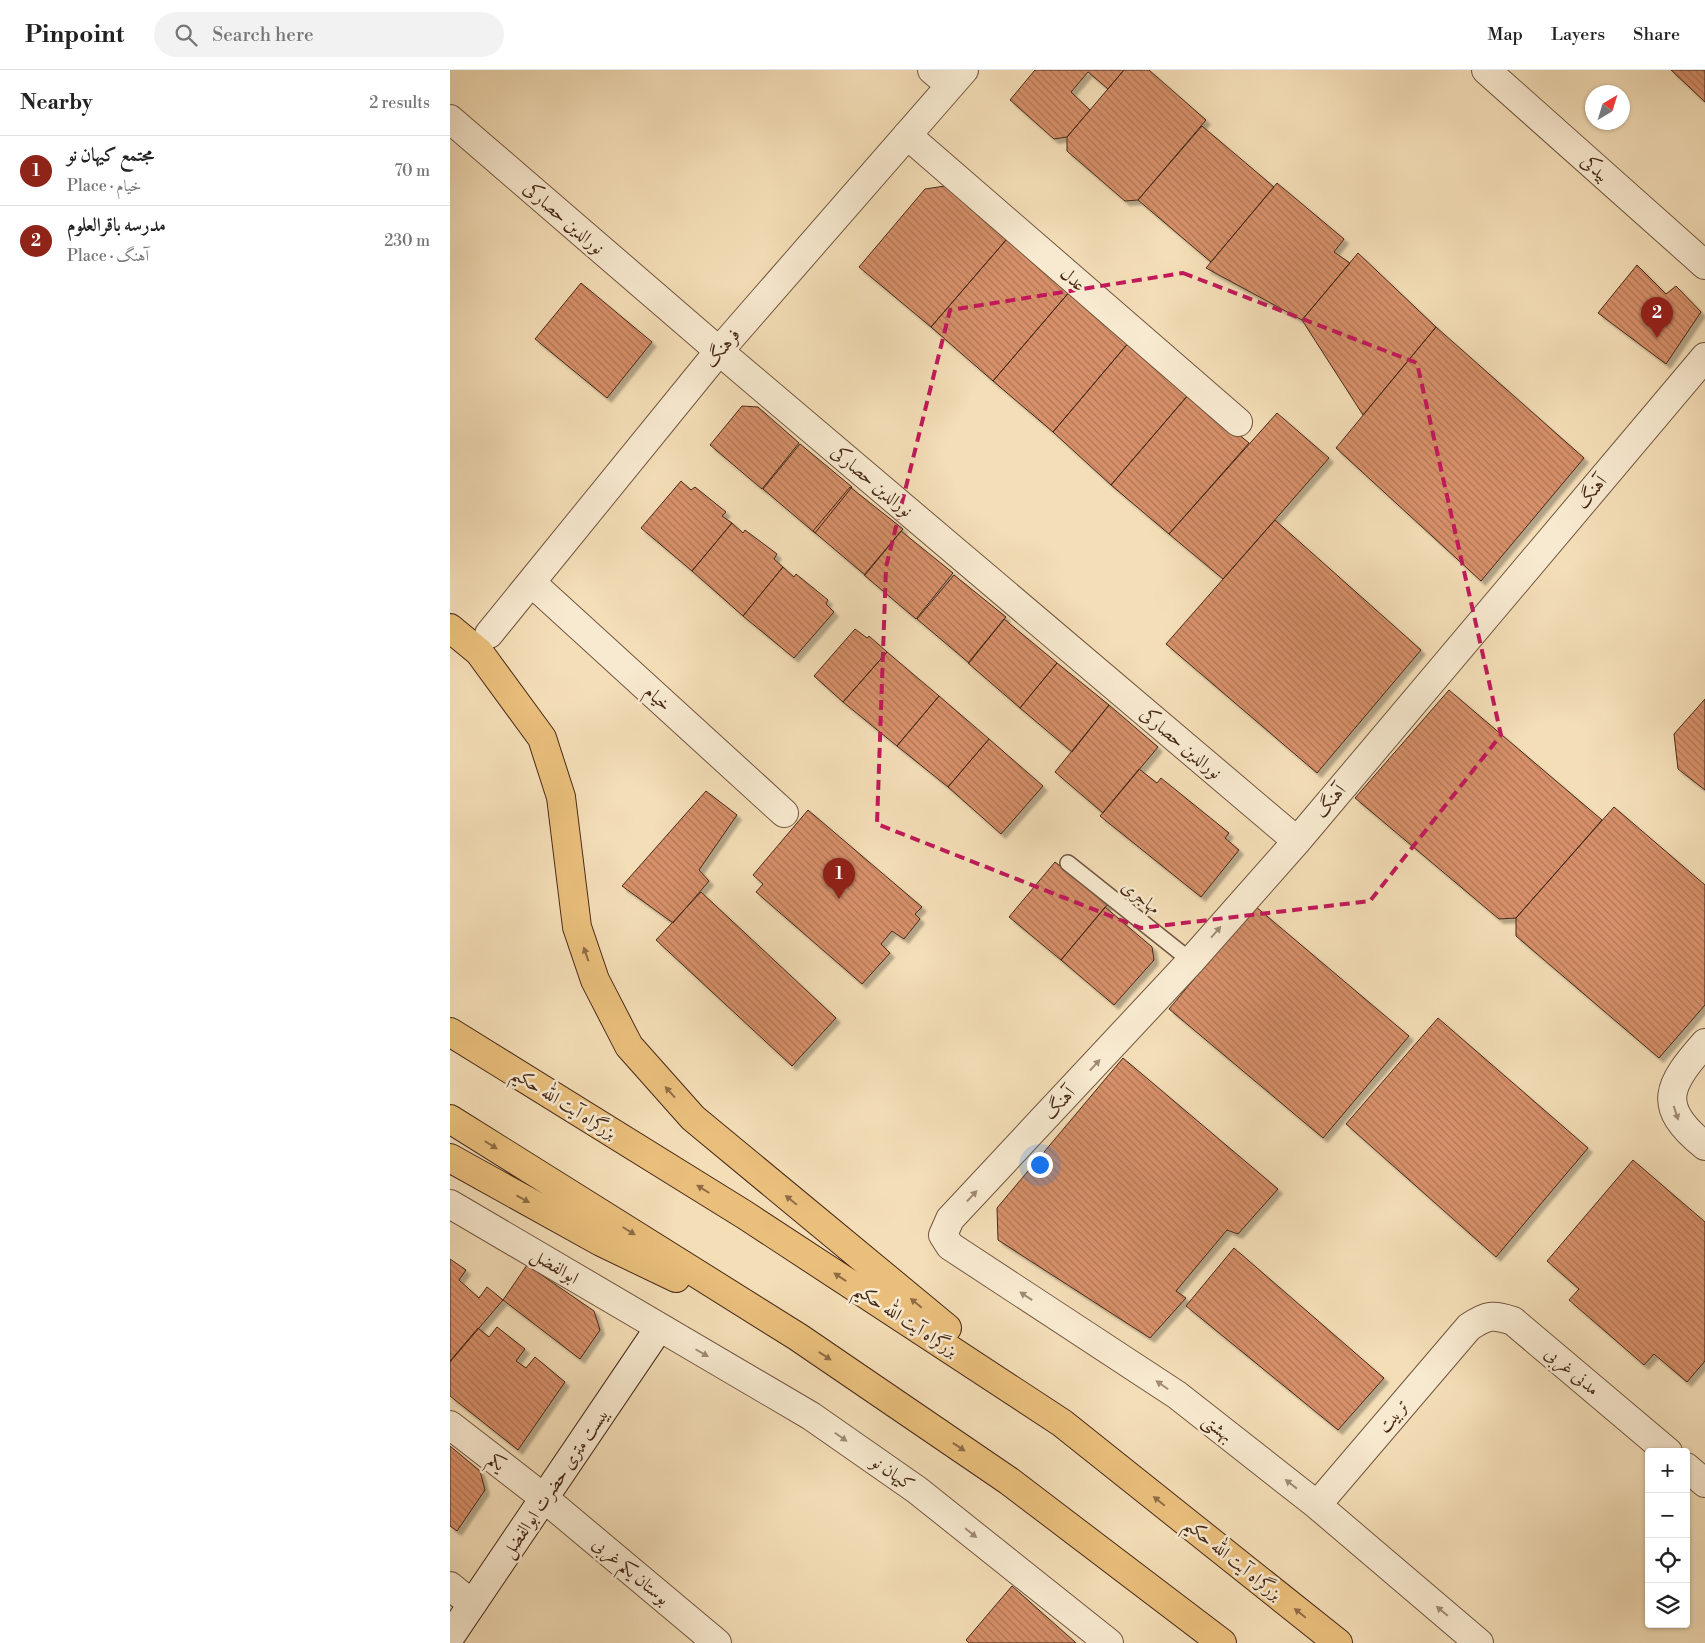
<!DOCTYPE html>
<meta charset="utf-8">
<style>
:root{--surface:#fff;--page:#f2f2f2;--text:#222;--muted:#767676;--line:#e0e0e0;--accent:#8f2418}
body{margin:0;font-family:"Libre Bodoni",Amiri,serif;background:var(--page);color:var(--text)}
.controls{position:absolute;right:15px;bottom:15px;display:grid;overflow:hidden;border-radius:5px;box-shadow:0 1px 4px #0004}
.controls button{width:45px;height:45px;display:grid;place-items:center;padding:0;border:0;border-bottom:1px solid var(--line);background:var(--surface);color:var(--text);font:25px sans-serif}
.compass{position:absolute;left:1135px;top:15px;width:45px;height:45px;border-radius:50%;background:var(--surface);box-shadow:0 1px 4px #0004;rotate:38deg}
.you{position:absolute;left:589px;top:1094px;width:18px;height:18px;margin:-12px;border:4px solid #fff;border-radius:50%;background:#1a73e8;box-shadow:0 0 0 8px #1a73e833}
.badge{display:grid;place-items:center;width:32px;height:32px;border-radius:50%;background:var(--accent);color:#fff;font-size:16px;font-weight:700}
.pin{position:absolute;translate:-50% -41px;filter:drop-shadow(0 1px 2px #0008)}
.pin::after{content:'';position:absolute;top:26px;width:18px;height:15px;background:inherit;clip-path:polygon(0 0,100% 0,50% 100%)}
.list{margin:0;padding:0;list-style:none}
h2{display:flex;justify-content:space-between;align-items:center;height:65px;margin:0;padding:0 20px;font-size:21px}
h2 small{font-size:16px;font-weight:400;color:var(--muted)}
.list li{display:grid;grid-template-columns:32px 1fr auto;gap:15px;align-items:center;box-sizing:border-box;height:70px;padding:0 20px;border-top:1px solid var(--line)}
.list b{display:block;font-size:19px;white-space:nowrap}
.list p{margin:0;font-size:16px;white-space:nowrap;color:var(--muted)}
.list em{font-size:16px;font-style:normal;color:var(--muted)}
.icon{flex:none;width:28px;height:28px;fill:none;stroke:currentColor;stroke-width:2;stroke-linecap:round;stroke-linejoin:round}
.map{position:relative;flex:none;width:1255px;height:1573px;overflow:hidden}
header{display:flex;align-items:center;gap:30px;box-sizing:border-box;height:70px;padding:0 25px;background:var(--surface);border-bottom:1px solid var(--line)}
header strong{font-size:24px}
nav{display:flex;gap:28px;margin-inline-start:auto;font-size:18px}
.search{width:350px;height:45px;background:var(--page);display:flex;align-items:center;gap:12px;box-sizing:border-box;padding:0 18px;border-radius:28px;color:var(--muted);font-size:19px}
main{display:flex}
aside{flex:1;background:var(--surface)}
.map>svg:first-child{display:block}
.building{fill:url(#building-back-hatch);stroke:#472918;filter:url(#shadow)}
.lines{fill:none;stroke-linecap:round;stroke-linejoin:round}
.lane-casing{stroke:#725640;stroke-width:18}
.street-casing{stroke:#725640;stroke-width:30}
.secondary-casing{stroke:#472918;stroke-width:30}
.highway-casing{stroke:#472918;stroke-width:30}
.lane{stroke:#f8ead0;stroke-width:15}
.street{stroke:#f8ead0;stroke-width:28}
.secondary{stroke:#f8ead0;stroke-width:28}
.highway{stroke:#eabf7c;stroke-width:28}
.oneway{fill:#a08a74}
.oneway2{fill:#906c45}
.marked{fill:none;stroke:#c2185b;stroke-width:4;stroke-dasharray:10 6;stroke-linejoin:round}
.labels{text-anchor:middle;stroke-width:5;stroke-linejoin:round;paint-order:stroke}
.street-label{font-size:18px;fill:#472918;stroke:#f8ead0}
</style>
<header>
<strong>Pinpoint</strong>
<div class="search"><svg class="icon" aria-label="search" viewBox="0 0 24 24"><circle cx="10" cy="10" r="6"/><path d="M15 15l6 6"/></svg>Search here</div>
<nav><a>Map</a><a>Layers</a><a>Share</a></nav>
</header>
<main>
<aside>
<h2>Nearby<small>2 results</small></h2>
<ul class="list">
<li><span class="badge">1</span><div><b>مجتمع کیهان نو</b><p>Place · خیام</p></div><em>70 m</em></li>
<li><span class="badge">2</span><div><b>مدرسه باقرالعلوم</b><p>Place · آهنگ</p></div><em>230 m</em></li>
</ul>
</aside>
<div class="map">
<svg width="1255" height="1573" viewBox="0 0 1255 1573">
<defs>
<pattern id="building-back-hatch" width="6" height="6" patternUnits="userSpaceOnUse" patternTransform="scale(1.25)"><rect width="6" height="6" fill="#d7906a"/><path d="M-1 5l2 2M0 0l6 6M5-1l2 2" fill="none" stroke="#b07656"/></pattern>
<filter id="shadow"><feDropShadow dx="4.5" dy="4.5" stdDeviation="1" flood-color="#0004"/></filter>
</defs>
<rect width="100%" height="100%" fill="#f4deb7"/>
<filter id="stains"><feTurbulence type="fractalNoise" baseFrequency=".004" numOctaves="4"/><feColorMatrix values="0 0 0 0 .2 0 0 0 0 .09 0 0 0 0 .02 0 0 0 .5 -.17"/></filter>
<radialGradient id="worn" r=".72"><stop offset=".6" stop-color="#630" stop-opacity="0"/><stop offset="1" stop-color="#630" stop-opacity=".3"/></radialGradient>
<path class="building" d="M585,0H674L658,19L638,2L621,22L640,40L617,67L604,69L560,30Z
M674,0H699L756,50L688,130L675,131L617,81V67Z
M1221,0H1255V32Z
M752,56L824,117L761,192L688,130Z
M827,113L894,169L884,182L900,193L852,250L756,198Z
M495,116L556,170L481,257L409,197L475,119Z
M561,169L621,220L543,311L481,257L556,170Z
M908,183L986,257L913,345L852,250Z
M1187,195L1216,224L1226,216L1251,242L1216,294L1148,243Z
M131,213L202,272L157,328L85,269Z
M621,220L680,271L603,362L543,311Z
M986,257L1134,388L1031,511L886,378Z
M680,271L739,324L661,415L603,362Z
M739,324L799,373L719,464L661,415Z
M292,336L308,337L349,373L312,419L260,375Z
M827,343L879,388L773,509L719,464Z
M350,374L402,417L365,463L313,419Z
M231,411L241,420L245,417L276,442L272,446L282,453L242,501L191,458Z
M400,417L453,459L415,505L363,461Z
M825,450L971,580L867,703L716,574Z
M282,453L293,463L295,460L327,484L324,489L333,497L293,546L242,501Z
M451,461L503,503L466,549L414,505Z
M333,497L344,507L346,504L378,530L376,534L384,542L344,588L293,546Z
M504,505L556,547L519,593L467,549Z
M554,549L607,593L570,638L518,593Z
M405,559L417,568L419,566L437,582L393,632L364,606Z
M437,582L489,626L447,676L393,632Z
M607,593L659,635L622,682L570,638Z
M999,620L1152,750L1066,848L1049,849L905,728Z
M489,626L539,669L498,717L447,676Z
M1255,629V720L1228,699L1224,664Z
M659,635L708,677L653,743L605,702Z
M539,669L593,716L551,764L498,717Z
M689,699L707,713L711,708L779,763L775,768L789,780L751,827L650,746Z
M256,721L287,745L249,800L259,811L223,853L172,816Z
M1164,737L1255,815V935L1209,988L1066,866V848Z
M358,740L472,837L465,844L470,849L454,869L442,861L431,874L440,883L412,914L306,822L313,814L303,805Z
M605,792L659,833L611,890L559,847Z
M251,822L386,948L342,996L206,870Z
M805,836L959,966L873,1068L719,939Z
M655,837L702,877L704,890L664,935L611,890Z
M988,948L1138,1078L1046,1187L896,1054Z
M673,988L828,1119L788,1164L777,1160L726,1221L736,1228L700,1268L548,1170L547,1138Z
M1183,1090L1255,1152V1291L1237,1312L1204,1284L1194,1295L1119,1230L1129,1219L1097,1191Z
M784,1178L934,1308L888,1360L736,1236Z
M0,1189L16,1200L9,1210L29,1228L37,1217L53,1230L0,1292Z
M77,1195L144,1241L150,1260L130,1289L53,1230Z
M47,1257L75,1279L66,1291L76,1298L85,1287L115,1312L68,1380L0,1326V1291L28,1258L39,1267Z
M0,1376L30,1401L35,1420L7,1461L0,1456Z
M562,1516L626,1573H519L516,1570Z"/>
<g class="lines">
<g class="lane-casing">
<path id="lane" d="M618,793L741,891"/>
</g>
<g class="street-casing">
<path id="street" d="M482,0L500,15
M1036,0L1255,195
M0,49L269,281L847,771
M457,65L788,352
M82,513L334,743
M39,564L269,281L514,0
M1255,973C1218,1015 1205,1036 1255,1076
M0,1134L361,1346L467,1420L659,1573
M0,1355L94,1428L267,1573
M1236,1397L1255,1413
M867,1435L1019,1257C1037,1245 1043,1244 1063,1251L1218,1382
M0,1516L22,1534
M1029,1573L867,1435L727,1325L500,1176L493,1165L500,1149L741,891L847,771L1255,287"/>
</g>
<g class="secondary-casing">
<path id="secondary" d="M0,1567L209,1258"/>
</g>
<g class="highway-casing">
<path id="highway" d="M0,558L29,582L92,668L111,727L127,857L145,910L179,976L243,1048L497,1258
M0,962L295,1145L612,1353L888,1573
M0,1049L348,1267L559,1411L772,1573
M0,1088L151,1172L226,1208"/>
</g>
<use href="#lane" class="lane"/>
<use href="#street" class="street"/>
<use href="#secondary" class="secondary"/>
<use href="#highway" class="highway"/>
</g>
<defs><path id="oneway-solid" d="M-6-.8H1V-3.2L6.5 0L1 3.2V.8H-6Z" transform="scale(1.25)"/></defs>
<g class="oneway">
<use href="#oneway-solid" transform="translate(766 862) rotate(-49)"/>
<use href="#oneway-solid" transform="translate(645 995) rotate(-47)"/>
<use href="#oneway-solid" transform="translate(1226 1043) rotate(72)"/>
<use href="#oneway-solid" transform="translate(522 1126) rotate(-47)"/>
<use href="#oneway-solid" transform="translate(576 1226) rotate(-147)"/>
<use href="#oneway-solid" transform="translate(252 1283) rotate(30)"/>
<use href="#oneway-solid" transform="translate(712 1315) rotate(-145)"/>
<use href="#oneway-solid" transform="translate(391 1367) rotate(35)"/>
<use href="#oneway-solid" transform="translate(841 1414) rotate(-142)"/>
<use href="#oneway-solid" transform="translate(521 1463) rotate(39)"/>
<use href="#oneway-solid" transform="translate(992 1541) rotate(-140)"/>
</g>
<g class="oneway2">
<use href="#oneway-solid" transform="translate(136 884) rotate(-109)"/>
<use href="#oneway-solid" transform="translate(220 1022) rotate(-132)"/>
<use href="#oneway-solid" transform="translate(41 1075) rotate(32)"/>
<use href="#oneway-solid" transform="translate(253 1119) rotate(-148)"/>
<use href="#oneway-solid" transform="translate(73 1129) rotate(29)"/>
<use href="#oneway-solid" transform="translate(341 1130) rotate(-141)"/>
<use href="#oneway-solid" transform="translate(179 1161) rotate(32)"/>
<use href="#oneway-solid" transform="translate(390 1207) rotate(-147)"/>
<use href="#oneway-solid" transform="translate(466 1233) rotate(-141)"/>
<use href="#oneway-solid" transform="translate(375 1286) rotate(34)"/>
<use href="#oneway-solid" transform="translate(509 1377) rotate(34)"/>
<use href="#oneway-solid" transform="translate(709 1431) rotate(-141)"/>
<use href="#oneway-solid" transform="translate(850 1543) rotate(-141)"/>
</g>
<path class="marked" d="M733,203L967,293L1051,665L920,831L691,858L427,754L436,497L500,240Z"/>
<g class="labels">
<g class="street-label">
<text transform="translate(1145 98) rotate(42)" y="6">بیدکی</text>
<text transform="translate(114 148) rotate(41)" y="6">نورالدین حصارکی</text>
<text transform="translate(623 209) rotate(41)" y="6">عدل</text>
<text transform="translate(272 278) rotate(-50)" y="6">فرهنگ</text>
<text transform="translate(422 411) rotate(40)" y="6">نورالدین حصارکی</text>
<text transform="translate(1141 422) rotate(-50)" y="6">آهنگ</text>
<text transform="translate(208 628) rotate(42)" y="6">خیام</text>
<text transform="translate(731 673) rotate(40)" y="6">نورالدین حصارکی</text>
<text transform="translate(880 731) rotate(-50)" y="6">آهنگ</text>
<text transform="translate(691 827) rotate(38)" y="6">مهاجری</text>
<text transform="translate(114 1033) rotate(32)" y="6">بزرگراه آیت الله حکیم</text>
<text transform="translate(609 1033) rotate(-47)" y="6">آهنگ</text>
<text transform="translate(105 1196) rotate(31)" y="6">ابوالفضل</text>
<text transform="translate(456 1250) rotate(33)" y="6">بزرگراه آیت الله حکیم</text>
<text transform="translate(1122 1301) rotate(40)" y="6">مدنی غربی</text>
<text transform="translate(943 1346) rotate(-50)" y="6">تربیت</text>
<text transform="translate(768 1358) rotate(38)" y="6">بهشتی</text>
<text transform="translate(47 1392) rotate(38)" y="6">یکم</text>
<text transform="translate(443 1403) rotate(35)" y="6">کیهان نو</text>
<text transform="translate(105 1413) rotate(-56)" y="6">بیست متری حضرت ابوالفضل</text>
<text transform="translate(783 1489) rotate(39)" y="6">بزرگراه آیت الله حکیم</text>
<text transform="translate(181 1501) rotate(40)" y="6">بوستان یکم غربی</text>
</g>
</g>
<rect width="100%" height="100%" filter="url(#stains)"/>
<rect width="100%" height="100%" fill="url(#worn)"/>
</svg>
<div class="controls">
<button>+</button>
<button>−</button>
<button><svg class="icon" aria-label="locate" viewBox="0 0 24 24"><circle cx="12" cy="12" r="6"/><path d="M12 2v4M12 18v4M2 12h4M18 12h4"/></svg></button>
<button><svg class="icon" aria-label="layers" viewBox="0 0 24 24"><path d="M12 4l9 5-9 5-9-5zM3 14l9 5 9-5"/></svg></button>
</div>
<svg class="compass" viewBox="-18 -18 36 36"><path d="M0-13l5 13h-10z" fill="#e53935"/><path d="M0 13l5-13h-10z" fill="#767676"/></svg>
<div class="you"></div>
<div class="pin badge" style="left:389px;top:829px">1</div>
<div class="pin badge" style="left:1207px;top:268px">2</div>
</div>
</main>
